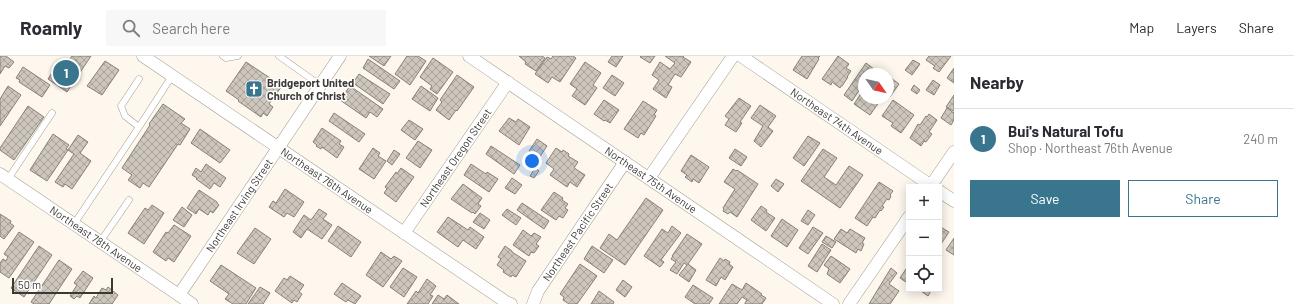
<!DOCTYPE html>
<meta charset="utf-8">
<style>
:root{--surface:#fff;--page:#f7f7f7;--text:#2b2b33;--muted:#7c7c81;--line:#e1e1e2;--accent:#39758c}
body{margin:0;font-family:Barlow,sans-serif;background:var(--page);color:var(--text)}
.controls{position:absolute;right:12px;bottom:12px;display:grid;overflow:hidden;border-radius:0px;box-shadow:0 2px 10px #0003}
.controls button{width:36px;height:36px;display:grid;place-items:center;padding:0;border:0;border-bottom:1px solid var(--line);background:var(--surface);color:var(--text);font:20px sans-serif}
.compass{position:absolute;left:858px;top:12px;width:36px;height:36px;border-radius:50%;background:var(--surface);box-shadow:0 2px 10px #0003;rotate:124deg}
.scale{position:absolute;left:12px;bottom:10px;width:101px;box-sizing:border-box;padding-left:4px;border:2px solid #3b3835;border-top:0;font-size:11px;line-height:14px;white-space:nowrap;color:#3b3835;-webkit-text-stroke:3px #fff;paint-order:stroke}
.you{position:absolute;left:532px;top:105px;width:14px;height:14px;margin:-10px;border:3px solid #fff;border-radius:50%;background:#1a73e8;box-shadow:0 0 0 6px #1a73e833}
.badge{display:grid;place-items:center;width:26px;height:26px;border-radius:50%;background:var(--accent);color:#fff;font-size:13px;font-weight:700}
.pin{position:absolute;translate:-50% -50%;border:2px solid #fff;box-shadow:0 1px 4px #0006}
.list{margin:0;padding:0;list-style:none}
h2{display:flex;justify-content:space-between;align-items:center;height:52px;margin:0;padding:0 16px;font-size:17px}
h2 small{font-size:13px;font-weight:400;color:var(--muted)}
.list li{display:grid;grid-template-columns:26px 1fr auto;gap:12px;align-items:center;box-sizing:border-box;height:60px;padding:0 16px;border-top:1px solid var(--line)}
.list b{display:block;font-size:15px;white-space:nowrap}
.list p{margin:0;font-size:13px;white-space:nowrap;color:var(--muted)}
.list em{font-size:13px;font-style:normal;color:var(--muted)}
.actions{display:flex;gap:8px;padding:12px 16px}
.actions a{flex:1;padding:9px 0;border:1px solid var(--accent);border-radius:0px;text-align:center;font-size:14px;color:var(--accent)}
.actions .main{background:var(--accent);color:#fff}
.icon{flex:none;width:22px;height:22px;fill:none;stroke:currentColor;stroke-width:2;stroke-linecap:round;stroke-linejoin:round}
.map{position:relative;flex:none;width:954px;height:248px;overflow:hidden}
header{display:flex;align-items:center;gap:24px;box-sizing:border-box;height:56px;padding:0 20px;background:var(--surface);border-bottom:1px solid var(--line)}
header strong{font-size:19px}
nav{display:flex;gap:22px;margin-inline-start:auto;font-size:14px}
.search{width:280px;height:36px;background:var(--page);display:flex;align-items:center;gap:10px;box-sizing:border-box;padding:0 14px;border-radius:0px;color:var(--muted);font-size:15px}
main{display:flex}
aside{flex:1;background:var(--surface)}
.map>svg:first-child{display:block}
.building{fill:url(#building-cross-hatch);stroke:#868077}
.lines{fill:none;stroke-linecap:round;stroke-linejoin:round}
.service-casing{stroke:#a49d94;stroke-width:7}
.minor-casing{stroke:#a49d94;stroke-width:13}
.service{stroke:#fff;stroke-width:6}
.minor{stroke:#fff;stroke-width:12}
.labels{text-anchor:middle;stroke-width:3;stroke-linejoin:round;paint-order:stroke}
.poi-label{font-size:11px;font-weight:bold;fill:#3b3835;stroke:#fff;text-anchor:start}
.street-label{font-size:11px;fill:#3b3835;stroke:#fff}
</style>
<header>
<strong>Roamly</strong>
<div class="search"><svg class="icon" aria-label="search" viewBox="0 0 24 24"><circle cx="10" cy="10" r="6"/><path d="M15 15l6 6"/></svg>Search here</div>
<nav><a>Map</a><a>Layers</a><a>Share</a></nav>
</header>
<main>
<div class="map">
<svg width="954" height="248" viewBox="0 0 954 248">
<defs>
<pattern id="building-cross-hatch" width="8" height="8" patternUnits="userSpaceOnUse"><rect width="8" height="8" fill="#cdc6bd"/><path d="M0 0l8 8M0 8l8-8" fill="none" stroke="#a8a29a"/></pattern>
</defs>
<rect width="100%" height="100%" fill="#fef7ed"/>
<path class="building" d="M0,0H6L14,6L9,12L5,10L0,18Z
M72,0H91L67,36L48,23L58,7L64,11Z
M369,0H391L384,10Z
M407,0H418L426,5L410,29L395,18Z
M519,0H542L545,2L536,15L525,8L526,6Z
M553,0H573L576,2L560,26L552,21L548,27L535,18L547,1L551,3Z
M612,0H623L616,11L608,6Z
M641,0H655L650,7L640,1Z
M665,0H684L683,1L691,6L681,21L675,18L668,29L672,31L666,42L653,33L659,24L652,19L660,6L670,13L675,7Z
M802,0H820L818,2L819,3L807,23L793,14Z
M838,0L849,8L846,12L851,15L847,21H848L842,30H841L840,32L832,26L831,29L822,23Z
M929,0H951L939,16L933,12L935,10L926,4Z
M433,2L453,16L437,38L430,33L432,30L420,21Z
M368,3L400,25L394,33L363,12Z
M913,4L920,8L912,19L905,14Z
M105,5L119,14L102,39L87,30Z
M246,6L282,30L269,48L273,51L267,60L263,57L261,61L238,45L239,44L226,35Z
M585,6L601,17L593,29L597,32L585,49L572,40L577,33L570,28Z
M866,7L874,13L870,18H864V27L852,45L844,39Z
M23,11L50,29L42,41L19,26L20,24L16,22Z
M954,12V27L947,22Z
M359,18L390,38L383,48L353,27Z
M457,19L474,31L457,55L456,54L449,64L436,54L442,46L440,44Z
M612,19L624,27L615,40L603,32Z
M891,22L899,28L890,41L888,39V27Z
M933,24L940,29L934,39L926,34Z
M914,29L920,34L917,38L911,34Z
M8,30L21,39L0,70V43Z
M350,30L383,53L377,61L370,56L366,62L340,44Z
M421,30L438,42L430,55L412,43Z
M864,33V42H882L870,59L854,48Z
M954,39V55L946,51Z
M739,42L751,50L740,66L742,67L736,76L725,69L729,63L725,60Z
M604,44L619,54L610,67L605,64L604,65L594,58Z
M893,44L914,59L901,77L891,70L893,67L882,60Z
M643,45L657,54L654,59L656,60L644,79L641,77L638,82L624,73Z
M163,48L185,63L181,67L190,73L180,89L178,88L149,131L143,127L140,132L128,124L132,119L122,112L150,69L149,68Z
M760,49L776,60L768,71L773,75L761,91L754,85L763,70L751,62Z
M28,50L44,61L14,104L0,94V92Z
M947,52L954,57V64L951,69L941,62Z
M334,57L365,78L359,86L329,65Z
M929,58L937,64L929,76L932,78L926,86L924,85L921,90L910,82L918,68L920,69L926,60L927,61Z
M509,62L516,66L518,63L530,71L519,89L499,75Z
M409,64L423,73L415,84L401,74Z
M322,72L341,85L339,88L344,91L337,102L322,91L321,93L316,90L317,89L313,86Z
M200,73L230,94L220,107L191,87Z
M53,78L69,89L66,93L68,94L47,125L30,114Z
M78,79L88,86L80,97L91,105L72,133L65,128L63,131L55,126L74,98L68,94Z
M808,80L820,87L804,110L793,102Z
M537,83L547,90L539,102L529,95Z
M418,85L432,94L420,112L406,102Z
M491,90L520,109L514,118L486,98Z
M373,92L380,97L378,100L386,105L374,123L359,113Z
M556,92L562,96L563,94L569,98L568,100L578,106L574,112L585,119L577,131L570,126L567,131L550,119L554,113L546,107Z
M735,93L747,101L741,110L729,102Z
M823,93L837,102L824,121L836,129L849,110L863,119L840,152L801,125Z
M394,94L400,98L392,109L387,105Z
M691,99L709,111L699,127L693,123L692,126L685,121L687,119L681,115Z
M206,108L226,122L220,131L214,127L210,133L196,123L197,122L192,119L196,112L201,116Z
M471,108L486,118L487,116L498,123L489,136L464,119Z
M401,112L414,121L396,146L384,137L387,133L385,131L396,116L397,118Z
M535,112L539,115L534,122L530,120Z
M733,113L736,115L737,114L758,128L737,161L730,156L728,158L723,155L724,153L723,152L735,133L724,126Z
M512,122L522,129L515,138L505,132Z
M776,123L784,128L778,136L771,130Z
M879,126L893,135L890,139L891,140L889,144L887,143L882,150L884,151L881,155L880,154L875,162L873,161L867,170L855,162Z
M463,128L482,142L478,148L481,150L475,158L473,156L472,157L451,143Z
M285,133L304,146L294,161L287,157L284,161L269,151L273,145L276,147Z
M199,134L217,146V147L219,149L213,157L210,155L208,159L199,153L196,158L187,152Z
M554,136L563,142L562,144L568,148L565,152L568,154L563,162L559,160L556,164L541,154Z
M646,142L663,154L625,209L600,192L609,178L617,184Z
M522,147L549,165L544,173L517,154Z
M152,149L164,157L144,188L128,177L145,152L148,154Z
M761,150L767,154L766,156L775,162L766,175L751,164Z
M182,151L192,159L184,171L173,164Z
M319,153L327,158L323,163L332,169L322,183L307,173L301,182L293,176L304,159L311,164Z
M507,153L521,162L516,169L502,159Z
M808,154L815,159L808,169L801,165Z
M480,157L490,164L484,173L473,166Z
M0,158L11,165L10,167L14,170L4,183L0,180Z
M448,161L468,174L470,171L484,181L476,193L463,184L458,191L437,176Z
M782,163L798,174L787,191L771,180Z
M174,169L191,180L174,206L168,202L166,205L153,196L166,176L168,177Z
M338,170L361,186L351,201L328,185Z
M672,170L681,177L661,204L664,206L660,211L644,200L662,173L668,177Z
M939,170L949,176L939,191Z
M813,171L823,177L808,198L799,192Z
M255,172L271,183L254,208L237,197Z
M841,173L847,177L850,173L865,182L862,187L864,188L861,195L858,193L856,197L834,183Z
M523,174L531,180L534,177L541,181L536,188L539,190L534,197L531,196L529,200L513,189Z
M19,176L34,186L9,222L0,216V207L3,203L6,205L8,201L4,198Z
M687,178L702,188L688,208L696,214L689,226L679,219L687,209L684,207L677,218L670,214L676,206L671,203L673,200H672Z
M826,180L836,186L832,192L822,186Z
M954,182V199L946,194Z
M822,188L831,194L817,216L808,210Z
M39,190L52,199L24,241L11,232Z
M505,190L512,195V196L526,205L516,221L512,219L511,221L503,216L504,214L497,209L501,203L498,201Z
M592,190L613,204L604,217L584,203Z
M381,196L391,203L394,200L402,205L383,231L366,219Z
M831,200L850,213L840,227L827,218L829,213L824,209Z
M720,202L724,205L725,203L730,206L729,208L733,211L725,224L721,221L716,230L706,224Z
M59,204L72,213L49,248H34L31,246Z
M580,208L597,220L577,248H569L563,244L564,241L560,238Z
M221,209L256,232L246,248H233L225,243L229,238L210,225Z
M908,210L909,211V228L900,222Z
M403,212L417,221L404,241L390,231Z
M891,212L897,217L889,228L899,235L890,248H869Z
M83,215L93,222L80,242L77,240L74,243L70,240L77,229L74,227Z
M290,220L304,229L299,236L302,238L297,246L294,244L292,247L275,235L284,222L287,224Z
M427,223L436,230L430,239L433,240L428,248H407L416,235L418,237Z
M623,224L632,231L625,241L616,234Z
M342,227L361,240L355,248L348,244L346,246L334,238Z
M746,227L762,238L761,239L766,242L762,248H745V247L747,244L742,241L737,248H719L732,228L742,234Z
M693,229L713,242L709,248H695L685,241Z
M108,231L118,239L112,248H89L94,240L96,242L102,232L106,234Z
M260,231L270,237L263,248H248Z
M918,233H932L928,240Z
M599,235L614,246L613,248H591Z
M438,239L444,243L447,239L459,248H432Z"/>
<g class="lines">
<g class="service-casing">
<path id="service" d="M223,0L226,2L238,0
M279,0L320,29
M139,23L121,50L125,60L139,71L172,20
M8,123L52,57
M74,168L139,71
M100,186L129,144"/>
</g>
<g class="minor-casing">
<g id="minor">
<path id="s1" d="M143,0L506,246L511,248"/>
<path id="s2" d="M469,0L833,248"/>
<path id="s3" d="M741,0L933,131"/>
<path id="s4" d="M0,118L192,248"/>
<path d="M649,122L733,0"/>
<path d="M930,131L954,96"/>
<path d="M939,135L954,145"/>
<path id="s5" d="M404,177L508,26"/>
<path id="s6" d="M179,239L340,0"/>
<path id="s7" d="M533,248L538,235L625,106"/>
<path d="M849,248L909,161"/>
</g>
</g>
<use href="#service" class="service"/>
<use href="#minor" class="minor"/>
</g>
<defs>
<g id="church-square" transform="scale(0.9)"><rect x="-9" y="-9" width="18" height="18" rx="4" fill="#39758c" stroke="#fff"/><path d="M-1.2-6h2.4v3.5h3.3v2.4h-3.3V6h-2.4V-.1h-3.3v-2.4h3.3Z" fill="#fff"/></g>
</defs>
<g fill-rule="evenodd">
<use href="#church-square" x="254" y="33"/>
</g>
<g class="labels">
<g class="poi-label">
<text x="267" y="31">Bridgeport United<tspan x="267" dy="13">Church of Christ</tspan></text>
</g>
<g class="street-label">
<text dy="4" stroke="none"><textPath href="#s3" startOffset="116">Northeast 74th Avenue</textPath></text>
<text dy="4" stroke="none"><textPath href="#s5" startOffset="91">Northeast Oregon Street</textPath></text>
<text dy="4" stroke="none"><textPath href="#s1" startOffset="222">Northeast 76th Avenue</textPath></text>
<text dy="4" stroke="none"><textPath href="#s2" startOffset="220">Northeast 75th Avenue</textPath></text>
<text dy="4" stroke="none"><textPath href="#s6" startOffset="108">Northeast Irving Street</textPath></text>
<text dy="4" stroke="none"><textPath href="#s7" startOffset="85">Northeast Pacific Street</textPath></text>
<text dy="4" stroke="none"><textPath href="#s4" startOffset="116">Northeast 78th Avenue</textPath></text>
</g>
</g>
</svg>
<div class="controls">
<button>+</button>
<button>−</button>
<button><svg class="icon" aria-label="locate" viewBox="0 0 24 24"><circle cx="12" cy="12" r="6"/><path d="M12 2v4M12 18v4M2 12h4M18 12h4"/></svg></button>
</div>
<svg class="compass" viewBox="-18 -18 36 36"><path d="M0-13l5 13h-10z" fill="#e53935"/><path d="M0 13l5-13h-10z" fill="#7c7c81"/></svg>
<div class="scale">50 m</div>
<div class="you"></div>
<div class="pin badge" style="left:66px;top:17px">1</div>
</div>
<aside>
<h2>Nearby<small></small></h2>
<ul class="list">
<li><span class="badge">1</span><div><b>Bui's Natural Tofu</b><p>Shop · Northeast 76th Avenue</p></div><em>240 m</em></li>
</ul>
<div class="actions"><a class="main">Save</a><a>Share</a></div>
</aside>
</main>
